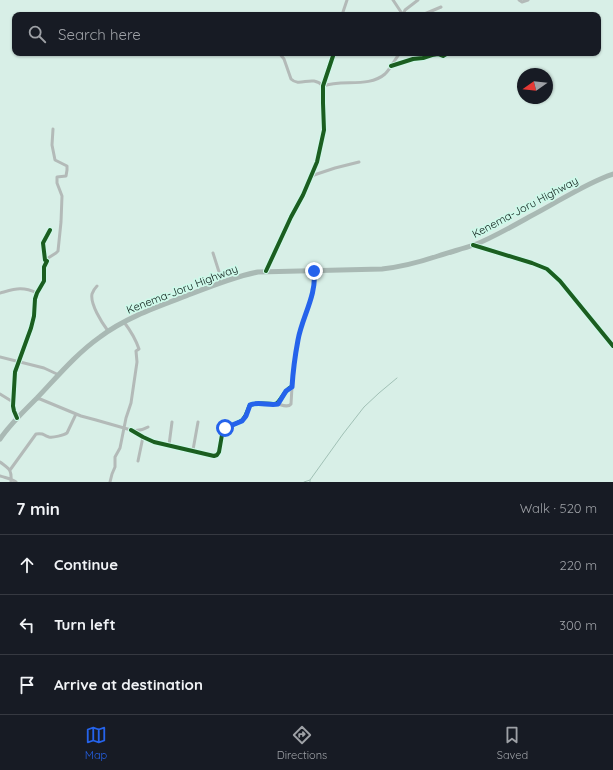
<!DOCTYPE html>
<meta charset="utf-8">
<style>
:root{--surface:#171b24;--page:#20242c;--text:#f1f3f6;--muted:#9ea1a6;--line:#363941;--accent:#2563eb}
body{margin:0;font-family:Quicksand,sans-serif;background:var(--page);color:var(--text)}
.compass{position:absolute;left:517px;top:68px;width:36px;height:36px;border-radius:50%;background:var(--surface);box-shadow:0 1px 3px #0004;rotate:256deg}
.stop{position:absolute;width:12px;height:12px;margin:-9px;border:3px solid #2563eb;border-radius:50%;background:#fff}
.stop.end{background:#2563eb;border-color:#fff;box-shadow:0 1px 4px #0008}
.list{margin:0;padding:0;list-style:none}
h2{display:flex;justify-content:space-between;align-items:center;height:52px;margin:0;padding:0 16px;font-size:17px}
h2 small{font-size:13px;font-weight:400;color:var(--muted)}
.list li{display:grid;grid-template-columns:26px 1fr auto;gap:12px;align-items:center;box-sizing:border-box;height:60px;padding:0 16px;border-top:1px solid var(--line)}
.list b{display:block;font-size:15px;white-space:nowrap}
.list em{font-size:13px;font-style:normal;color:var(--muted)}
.icon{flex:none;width:22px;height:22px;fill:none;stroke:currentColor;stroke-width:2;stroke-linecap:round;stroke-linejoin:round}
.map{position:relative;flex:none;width:613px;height:482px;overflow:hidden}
.search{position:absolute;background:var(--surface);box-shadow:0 1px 3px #0004;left:12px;right:12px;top:12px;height:44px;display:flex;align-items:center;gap:10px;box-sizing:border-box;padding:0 14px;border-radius:8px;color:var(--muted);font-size:15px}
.sheet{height:232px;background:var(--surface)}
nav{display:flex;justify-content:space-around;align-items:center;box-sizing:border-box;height:56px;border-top:1px solid var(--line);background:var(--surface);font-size:11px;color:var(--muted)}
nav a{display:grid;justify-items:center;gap:2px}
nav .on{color:var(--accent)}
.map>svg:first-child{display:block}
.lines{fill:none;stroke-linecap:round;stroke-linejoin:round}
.stream{stroke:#a1c1b6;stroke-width:1}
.minor{stroke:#b3bab8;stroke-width:3}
.tertiary{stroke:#b3bab8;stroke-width:3.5}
.trunk{stroke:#a9b9b4;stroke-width:5}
.cycleway-casing{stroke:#cef9ea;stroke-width:6}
.cycleway{stroke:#1b5e20;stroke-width:4}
.route{stroke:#2563eb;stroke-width:5}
.labels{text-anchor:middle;stroke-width:3.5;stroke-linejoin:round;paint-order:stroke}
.street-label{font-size:11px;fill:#0c1c17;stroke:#cef9ea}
</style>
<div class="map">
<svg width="613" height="482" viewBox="0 0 613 482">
<rect width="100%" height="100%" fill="#d8efe7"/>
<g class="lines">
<path class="stream" d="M304,482L310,480
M310,482V480L343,434L364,407L379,393L397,378"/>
<path class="minor" d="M393,0L403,15
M519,0L522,2L528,0
M342,15L347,0
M403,15L405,10L418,0
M422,15L441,7
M279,53L284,59L291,79C300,88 312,74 323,86C342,79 369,88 385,74C391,68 395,59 400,53
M391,66L413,59L423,58L432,55L438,54L443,56L448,53
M312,177L314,175L335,168L359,162
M213,253L220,275L221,283
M45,260L56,253L58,251L61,222L62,196L57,183V177L66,176L67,170V166L55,160L52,145L53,129
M266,271L291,217L303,195L317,162L324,130L323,103V86L334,53
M97,286C95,288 93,291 92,294C90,304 102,323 108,331
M0,293C15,289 22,286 37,293
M0,357L44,368L59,375
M0,394L13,402
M36,399H40L81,416L96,420L131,430C137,431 143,430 148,427
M278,404C282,405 288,408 291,404C292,382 294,360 298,339C303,317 317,294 314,271
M17,418L14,411L13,406L15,372L31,328L34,316L35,299L37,293L44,281V267L47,261L45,260L43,243L50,230
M131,430L143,437L154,442L214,456L217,455L219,452L223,429C230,425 240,424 244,418C247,414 248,409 250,405C257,402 268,404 276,404C282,399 284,391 291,387
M169,445L172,422
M193,450L198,422
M138,461L143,437
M0,462C9,469 12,469 11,482
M10,470L36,434C46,433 42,435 49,437C53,438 64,435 67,433L76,414
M0,476C6,478 11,478 16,482
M110,482L112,474L115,467V457L120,448L126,418L131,403L137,362L136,351L139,349C136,340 130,330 124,322"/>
<path class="tertiary" d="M474,245L532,263L547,269L560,281L613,346"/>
<path class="trunk" d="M0,439C11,423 23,412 37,398C57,377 76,354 100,337C125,318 157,307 186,296C209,287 233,277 258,272L382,269C402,267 420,262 438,256C450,252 462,249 474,245C492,238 511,227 529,217C557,203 583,184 613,174"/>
<g class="cycleway-casing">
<path id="cycleway" d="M391,66L413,59L423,58L432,55L438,54L443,56L448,53
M473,245L532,263L547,269L560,281L613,346
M266,271L291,217L303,195L317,162L324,130L323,103V86L334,53
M17,418L14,411L13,406L15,372L31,328L34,316L35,299L37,293L44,281V267L47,261L45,260L43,243L50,230
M131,430L143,437L154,442L214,456L217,455L219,452L223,429C230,425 240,424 244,418C247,414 248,409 250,405C257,402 268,404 276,404C282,399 284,391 291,387"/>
</g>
<use href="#cycleway" class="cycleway"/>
</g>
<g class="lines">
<path class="route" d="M225,428L242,421L246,416L250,405C258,401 269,406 278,404L286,391L292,387C293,371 295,356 298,340C302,317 317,295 314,271"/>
</g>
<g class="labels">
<g class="street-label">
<text transform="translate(525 207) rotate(-28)" y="4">Kenema-Joru Highway</text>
<text transform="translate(182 289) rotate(-21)" y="4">Kenema-Joru Highway</text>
</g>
</g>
</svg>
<svg class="compass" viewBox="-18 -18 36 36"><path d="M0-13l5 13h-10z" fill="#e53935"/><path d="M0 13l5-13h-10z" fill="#9ea1a6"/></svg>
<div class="stop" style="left:225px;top:428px"></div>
<div class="stop end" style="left:314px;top:271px"></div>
<div class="search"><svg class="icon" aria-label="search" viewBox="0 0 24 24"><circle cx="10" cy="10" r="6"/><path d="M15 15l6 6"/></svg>Search here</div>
</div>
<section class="sheet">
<h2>7 min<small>Walk · 520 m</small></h2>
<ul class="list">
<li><svg class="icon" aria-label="ahead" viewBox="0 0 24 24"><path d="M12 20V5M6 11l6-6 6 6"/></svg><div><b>Continue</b></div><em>220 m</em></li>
<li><svg class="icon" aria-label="left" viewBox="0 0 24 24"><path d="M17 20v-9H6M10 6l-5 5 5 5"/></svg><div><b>Turn left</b></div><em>300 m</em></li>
<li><svg class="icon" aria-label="arrive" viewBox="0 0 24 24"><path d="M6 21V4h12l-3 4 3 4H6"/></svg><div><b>Arrive at destination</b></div></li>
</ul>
</section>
<nav>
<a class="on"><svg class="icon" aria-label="map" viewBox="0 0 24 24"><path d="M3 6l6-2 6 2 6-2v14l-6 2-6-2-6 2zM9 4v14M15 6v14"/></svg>Map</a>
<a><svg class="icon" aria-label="directions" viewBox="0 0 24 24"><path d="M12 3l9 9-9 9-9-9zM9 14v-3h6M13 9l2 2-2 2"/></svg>Directions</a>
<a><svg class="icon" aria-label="saved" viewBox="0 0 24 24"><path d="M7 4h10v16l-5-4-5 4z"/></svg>Saved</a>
</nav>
